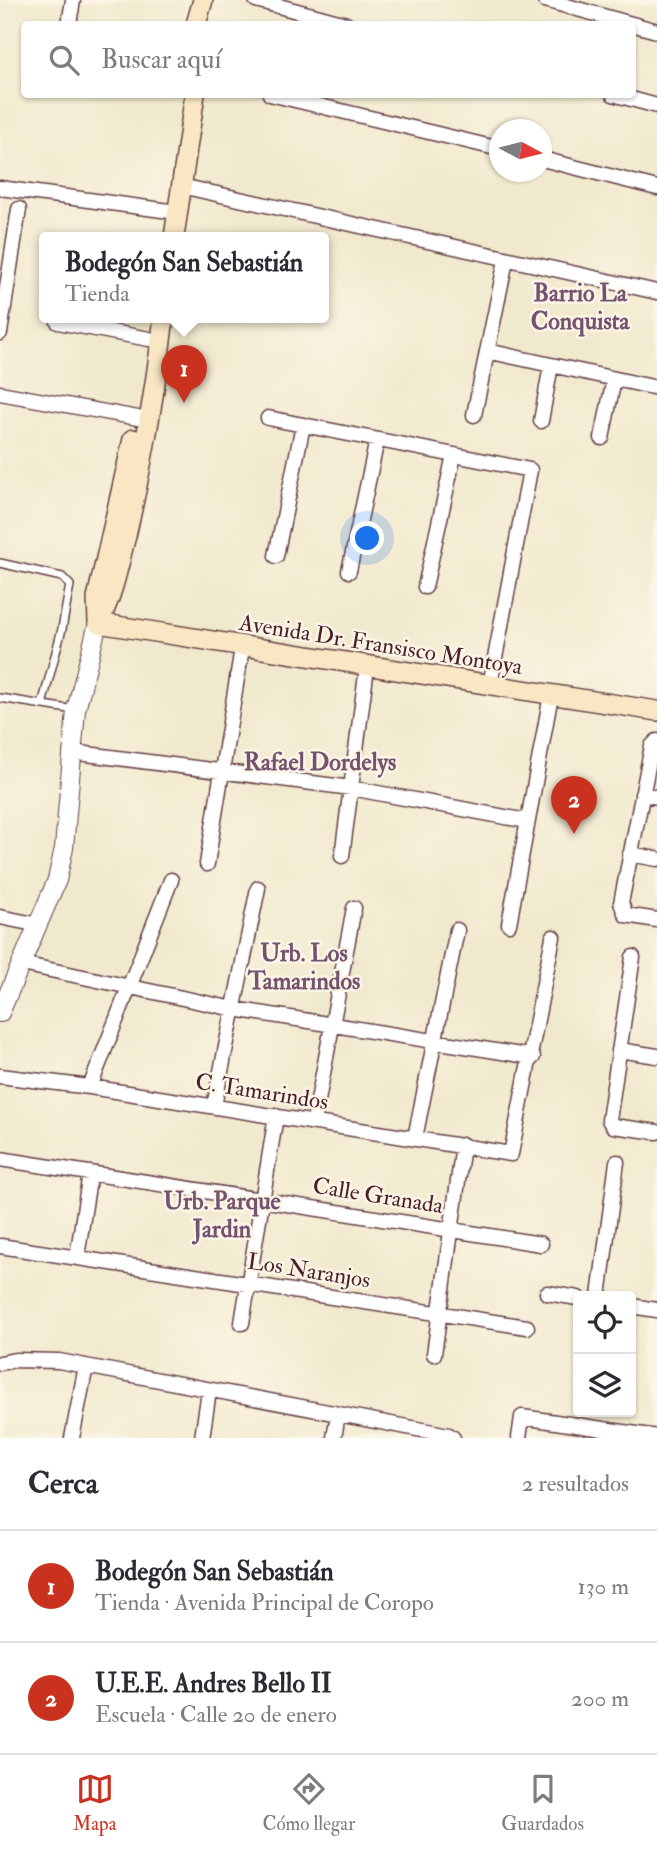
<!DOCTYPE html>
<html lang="es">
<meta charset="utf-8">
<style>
:root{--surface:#fff;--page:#f7f7f7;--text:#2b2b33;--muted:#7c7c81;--line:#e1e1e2;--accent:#c8321e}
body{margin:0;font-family:"IM FELL Double Pica",serif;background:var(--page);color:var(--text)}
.controls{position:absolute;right:21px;bottom:21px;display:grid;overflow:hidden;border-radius:7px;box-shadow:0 2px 5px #0004}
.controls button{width:63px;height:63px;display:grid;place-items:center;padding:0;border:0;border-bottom:2px solid var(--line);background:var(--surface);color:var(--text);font:35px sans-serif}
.compass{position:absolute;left:489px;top:119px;width:63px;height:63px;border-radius:50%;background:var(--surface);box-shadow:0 2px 5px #0004;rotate:97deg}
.you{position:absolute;left:368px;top:539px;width:24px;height:24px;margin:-18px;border:5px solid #fff;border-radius:50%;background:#1a73e8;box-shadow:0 0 0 10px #1a73e833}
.badge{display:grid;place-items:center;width:46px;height:46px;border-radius:50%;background:var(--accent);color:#fff;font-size:23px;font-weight:700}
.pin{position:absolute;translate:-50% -58px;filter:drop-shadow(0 2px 4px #0008)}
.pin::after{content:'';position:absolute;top:37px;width:24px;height:21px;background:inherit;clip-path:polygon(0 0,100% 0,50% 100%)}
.popup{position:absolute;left:39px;top:232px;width:290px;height:91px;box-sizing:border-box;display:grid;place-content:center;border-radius:7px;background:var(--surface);filter:drop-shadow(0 2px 5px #0005);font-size:23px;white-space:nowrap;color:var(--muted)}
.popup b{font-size:26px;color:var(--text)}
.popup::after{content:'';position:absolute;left:50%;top:100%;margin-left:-14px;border:14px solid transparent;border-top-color:var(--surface)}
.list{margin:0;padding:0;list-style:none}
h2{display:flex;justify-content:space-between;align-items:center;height:91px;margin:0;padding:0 28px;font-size:30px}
h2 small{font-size:23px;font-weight:400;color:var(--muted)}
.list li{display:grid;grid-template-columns:46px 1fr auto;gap:21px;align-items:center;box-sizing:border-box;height:112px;padding:0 28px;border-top:2px solid var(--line)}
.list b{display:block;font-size:26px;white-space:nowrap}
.list p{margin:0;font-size:23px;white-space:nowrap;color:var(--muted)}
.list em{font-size:23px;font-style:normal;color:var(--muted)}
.icon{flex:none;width:38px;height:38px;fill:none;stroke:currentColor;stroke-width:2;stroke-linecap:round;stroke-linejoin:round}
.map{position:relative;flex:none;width:657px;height:1438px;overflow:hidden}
.search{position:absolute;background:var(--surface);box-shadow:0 2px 5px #0004;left:21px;right:21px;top:21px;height:77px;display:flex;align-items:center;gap:18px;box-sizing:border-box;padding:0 24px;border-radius:7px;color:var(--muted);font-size:26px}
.sheet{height:315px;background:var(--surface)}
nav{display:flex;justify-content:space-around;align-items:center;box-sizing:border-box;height:98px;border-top:2px solid var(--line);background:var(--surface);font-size:19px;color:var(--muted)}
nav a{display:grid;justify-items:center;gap:4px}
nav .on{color:var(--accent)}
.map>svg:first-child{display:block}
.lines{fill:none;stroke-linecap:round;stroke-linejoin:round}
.service-casing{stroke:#633d43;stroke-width:10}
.minor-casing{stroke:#633d43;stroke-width:17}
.tertiary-casing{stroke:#633d43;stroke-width:20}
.secondary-casing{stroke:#633d43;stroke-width:22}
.service{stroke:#fff;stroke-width:7}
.minor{stroke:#fff;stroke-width:14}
.tertiary{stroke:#fff;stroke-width:18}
.secondary{stroke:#f9e7c3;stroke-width:19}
.labels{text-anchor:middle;stroke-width:5;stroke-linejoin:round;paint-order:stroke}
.street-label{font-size:23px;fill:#4a1f2b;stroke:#fcf5e5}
.neighbourhood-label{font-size:24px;font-weight:bold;fill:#765271;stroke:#fcf5e5}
</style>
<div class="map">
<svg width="657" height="1438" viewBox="0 0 657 1438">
<rect width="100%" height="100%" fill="#fcf5e5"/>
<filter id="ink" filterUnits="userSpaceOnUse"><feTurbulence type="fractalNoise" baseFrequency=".0143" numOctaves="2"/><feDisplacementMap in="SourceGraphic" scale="14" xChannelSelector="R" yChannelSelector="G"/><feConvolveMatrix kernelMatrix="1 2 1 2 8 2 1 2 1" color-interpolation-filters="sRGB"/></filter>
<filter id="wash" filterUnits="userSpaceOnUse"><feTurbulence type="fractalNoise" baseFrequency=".00686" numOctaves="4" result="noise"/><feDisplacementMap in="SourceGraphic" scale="28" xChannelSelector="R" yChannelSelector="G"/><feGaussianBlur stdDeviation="1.57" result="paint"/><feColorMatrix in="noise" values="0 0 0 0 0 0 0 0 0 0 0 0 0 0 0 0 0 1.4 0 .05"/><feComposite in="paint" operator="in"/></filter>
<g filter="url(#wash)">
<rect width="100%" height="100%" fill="#f1e9cd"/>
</g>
<g filter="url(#ink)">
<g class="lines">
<g class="service-casing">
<path id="service" d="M0,563L62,577L70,585L62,629L42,705
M0,698L75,710"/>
</g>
<g class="minor-casing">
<path id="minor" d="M256,0L346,24
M545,0L657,31
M69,24L73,0
M270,94L500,149
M613,94L657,106
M542,159L657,188
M181,186L657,292
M0,188L177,212
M58,322L149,339
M0,333L19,209
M487,351L657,388
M0,393L138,418
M474,415L506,260
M268,418L530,470L490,685
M541,421L551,365
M602,438L614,379
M276,556L303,425
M349,571L377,440
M425,587L454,455
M657,741L652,746L621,903L626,915L657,920
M71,752L351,788L527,821
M642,794L657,797
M630,854L657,859
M342,856L367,667
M207,864L242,648
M0,917L39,925
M509,924L551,695
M633,957L609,1120L613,1126L657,1132
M22,964L234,1009L533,1057
M619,1050L657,1056
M0,1076L90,1087L511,1154L553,937
M90,1087L171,880
M214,1106L258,888
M314,1122L354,908
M415,1138L457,930
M0,1159L541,1244
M0,1246L527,1327
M77,1257L90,1173
M547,1293L578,1298
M599,1296L617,1162
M631,1306L657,1310
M242,1323L276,1116
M434,1354L463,1145
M0,1363L15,1360L59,1361L449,1435L453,1438
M72,1438L86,1366
M202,1438L209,1391
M334,1438L338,1414
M519,1438L522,1417L657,1437"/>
</g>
<g class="tertiary-casing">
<path id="tertiary" d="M0,1013L57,880L64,848L76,710L98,623"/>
</g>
<g class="secondary-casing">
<path id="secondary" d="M196,24L203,0
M174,237L195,94
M98,622L97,598L133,439
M98,623L657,711
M98,623C113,596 118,566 126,536C143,463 155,391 164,317"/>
</g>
<use href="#service" class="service"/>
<use href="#minor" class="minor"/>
<use href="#tertiary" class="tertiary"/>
<use href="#secondary" class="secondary"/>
</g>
</g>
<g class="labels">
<g class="street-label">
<text transform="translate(381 644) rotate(9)" y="8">Avenida Dr. Fransisco Montoya</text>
<text transform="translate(262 1091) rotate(9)" y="8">C. Tamarindos</text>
<text transform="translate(378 1195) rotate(9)" y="8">Calle Granada</text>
<text transform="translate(309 1270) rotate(9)" y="8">Los Naranjos</text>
</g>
<g class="neighbourhood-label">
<text x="580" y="301">Barrio La<tspan x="580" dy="28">Conquista</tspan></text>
<text x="320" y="770">Rafael Dordelys</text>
<text x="304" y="961">Urb. Los<tspan x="304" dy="28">Tamarindos</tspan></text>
<text x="222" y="1209">Urb. Parque<tspan x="222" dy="28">Jardin</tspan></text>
</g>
</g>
</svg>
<div class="controls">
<button><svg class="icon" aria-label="locate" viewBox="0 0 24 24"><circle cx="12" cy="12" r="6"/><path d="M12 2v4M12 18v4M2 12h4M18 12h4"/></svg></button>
<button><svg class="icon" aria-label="layers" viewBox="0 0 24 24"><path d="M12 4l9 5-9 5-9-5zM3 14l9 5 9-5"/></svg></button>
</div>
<svg class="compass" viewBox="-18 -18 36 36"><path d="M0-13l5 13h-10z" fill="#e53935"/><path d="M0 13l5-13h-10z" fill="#7c7c81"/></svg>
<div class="you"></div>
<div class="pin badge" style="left:184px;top:403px">1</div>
<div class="popup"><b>Bodegón San Sebastián</b>Tienda</div>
<div class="pin badge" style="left:574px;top:834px">2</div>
<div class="search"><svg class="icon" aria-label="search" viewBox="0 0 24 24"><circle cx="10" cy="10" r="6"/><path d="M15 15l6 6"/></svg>Buscar aquí</div>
</div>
<section class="sheet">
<h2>Cerca<small>2 resultados</small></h2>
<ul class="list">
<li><span class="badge">1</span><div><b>Bodegón San Sebastián</b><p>Tienda · Avenida Principal de Coropo</p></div><em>130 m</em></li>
<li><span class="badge">2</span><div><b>U.E.E. Andres Bello II</b><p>Escuela · Calle 20 de enero</p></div><em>200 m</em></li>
</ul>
</section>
<nav>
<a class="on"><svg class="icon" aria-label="map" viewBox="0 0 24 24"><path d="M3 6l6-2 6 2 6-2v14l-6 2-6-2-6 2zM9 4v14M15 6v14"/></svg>Mapa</a>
<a><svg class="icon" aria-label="directions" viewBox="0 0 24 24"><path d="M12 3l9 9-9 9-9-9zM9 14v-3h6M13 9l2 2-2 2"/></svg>Cómo llegar</a>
<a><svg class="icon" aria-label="saved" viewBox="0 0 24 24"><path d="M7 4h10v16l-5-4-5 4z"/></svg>Guardados</a>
</nav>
